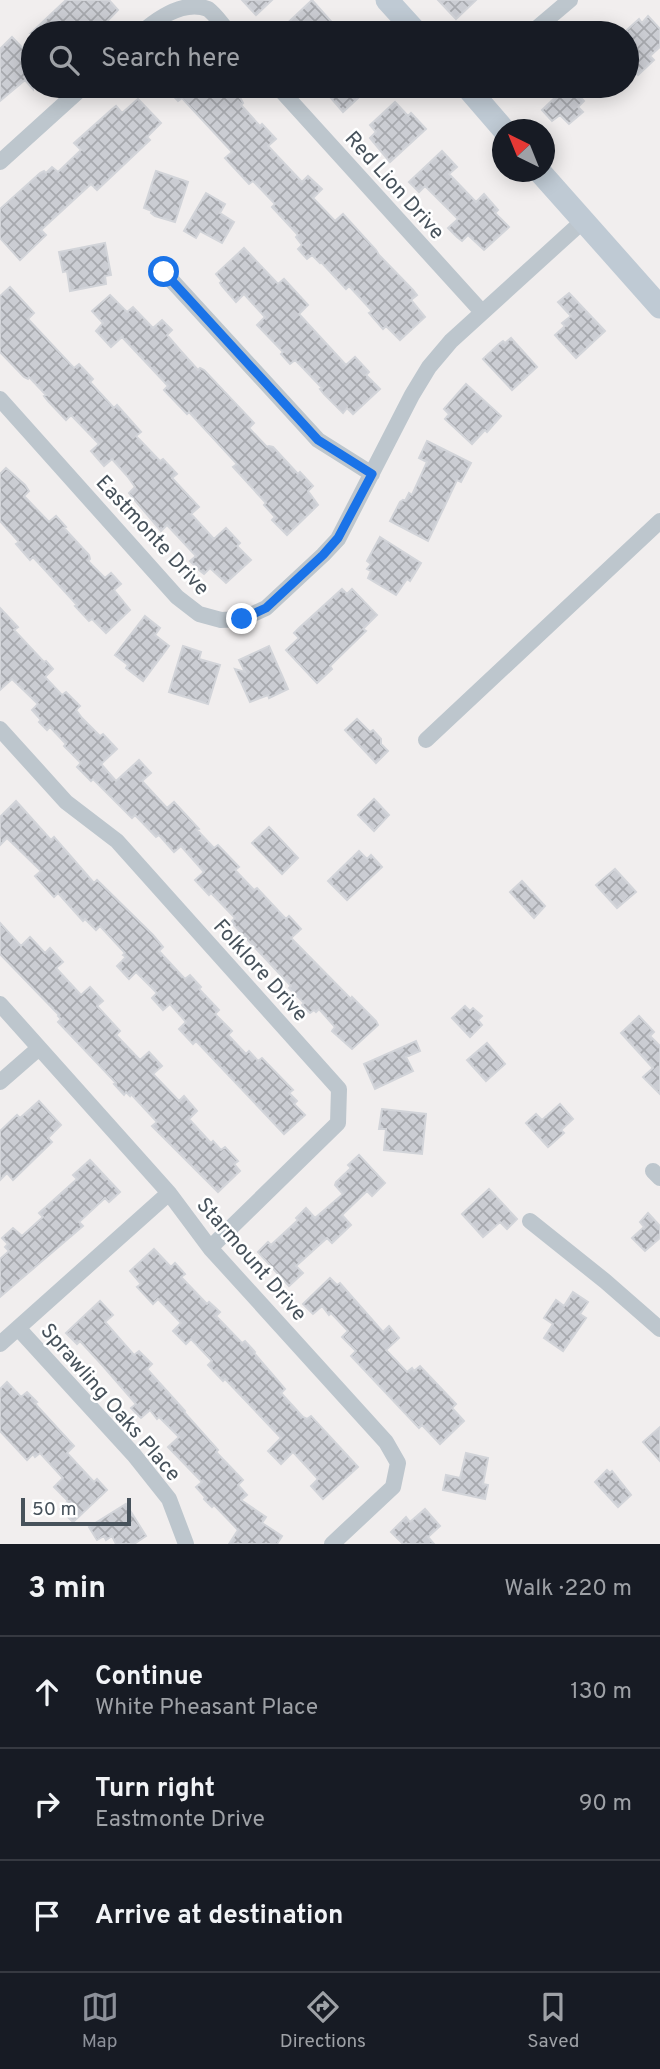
<!DOCTYPE html>
<meta charset="utf-8">
<style>
:root{--surface:#171b24;--page:#242831;--text:#f1f3f6;--muted:#9ea1a6;--line:#363941;--accent:#8c9099}
body{margin:0;font-family:Overpass,sans-serif;background:var(--page);color:var(--text)}
.compass{position:absolute;left:492px;top:119px;width:63px;height:63px;border-radius:50%;background:var(--surface);box-shadow:0 4px 18px #0003;rotate:317deg}
.scale{position:absolute;left:21px;bottom:18px;width:110px;box-sizing:border-box;padding-left:7px;border:4px solid #47525b;border-top:0;font-size:19px;line-height:24px;white-space:nowrap;color:#47525b;-webkit-text-stroke:5px #fff;paint-order:stroke}
.stop{position:absolute;width:21px;height:21px;margin:-16px;border:5px solid #1a73e8;border-radius:50%;background:#fff}
.stop.end{background:#1a73e8;border-color:#fff;box-shadow:0 2px 7px #0008}
.list{margin:0;padding:0;list-style:none}
h2{display:flex;justify-content:space-between;align-items:center;height:91px;margin:0;padding:0 28px;font-size:30px}
h2 small{font-size:23px;font-weight:400;color:var(--muted)}
.list li{display:grid;grid-template-columns:46px 1fr auto;gap:21px;align-items:center;box-sizing:border-box;height:112px;padding:0 28px;border-top:2px solid var(--line)}
.list b{display:block;font-size:26px;white-space:nowrap}
.list p{margin:0;font-size:23px;white-space:nowrap;color:var(--muted)}
.list em{font-size:23px;font-style:normal;color:var(--muted)}
.icon{flex:none;width:38px;height:38px;fill:none;stroke:currentColor;stroke-width:2;stroke-linecap:round;stroke-linejoin:round}
.map{position:relative;flex:none;width:660px;height:1544px;overflow:hidden}
.search{position:absolute;background:var(--surface);box-shadow:0 4px 18px #0003;left:21px;right:21px;top:21px;height:77px;display:flex;align-items:center;gap:18px;box-sizing:border-box;padding:0 24px;border-radius:38px;color:var(--muted);font-size:26px}
.sheet{height:427px;background:var(--surface)}
nav{display:flex;justify-content:space-around;align-items:center;box-sizing:border-box;height:98px;border-top:2px solid var(--line);background:var(--surface);font-size:19px;color:var(--muted)}
nav a{display:grid;justify-items:center;gap:4px}
nav .on{color:var(--accent)}
.map>svg:first-child{display:block}
.building{fill:url(#building-cross-hatch);stroke:#d2d4d9;stroke-width:2}
.lines{fill:none;stroke-linecap:round;stroke-linejoin:round}
.street{stroke:#bdc6cd;stroke-width:16}
.secondary{stroke:#bfcad4;stroke-width:23}
.route{stroke:#1a73e8;stroke-width:9}
.labels{text-anchor:middle;stroke-width:5;stroke-linejoin:round;paint-order:stroke}
.street-label{font-size:21px;fill:#47525b;stroke:#fff}
</style>
<div class="map">
<svg width="660" height="1544" viewBox="0 0 660 1544">
<defs>
<pattern id="building-cross-hatch" width="8" height="8" patternUnits="userSpaceOnUse" patternTransform="scale(1.75)"><rect width="8" height="8" fill="#cbcdd3"/><path d="M0 0l8 8M0 8l8-8" fill="none" stroke="#a7a9ae"/></pattern>
</defs>
<rect width="100%" height="100%" fill="#f1eeee"/>
<path class="building" d="M66,0H109L118,10L96,33H31Z
M242,0H272L256,15Z
M312,0L336,27L329,33H277Z
M438,0H476L456,19Z
M648,16L660,29V47L650,56L654,60L638,75L634,70L627,77V30L639,19L642,23Z
M12,37L33,59V89L25,80L0,101V49Z
M164,86H228L241,99L243,103L241,105L260,126L262,124L276,139L268,146L302,182L308,176L322,189L313,198L335,221L343,214L376,250L379,255L413,290L417,295L411,300L425,317L400,340L386,326L383,329L369,313L372,311L349,286L346,289L321,262L320,263L312,255L307,259L298,249L302,245L296,237L298,235L272,207L275,204L253,181L249,184L225,158L232,152L182,98L178,101Z
M331,86H371L343,112L330,97L337,92Z
M567,86H570L584,101L578,107L583,112L569,124L560,115L552,121L542,110Z
M138,99L161,123L147,137L150,140L97,190L91,184L41,230L46,235L20,260L0,238V209L40,173L44,171L46,173L52,167L58,172L81,150L74,143L111,110L116,106L122,113Z
M395,102L408,116L411,113L426,129L390,162L370,138L376,132L370,125Z
M442,151L457,167L449,174L476,202L484,194L498,210L495,213L509,227L484,250L468,235L462,241L457,237L448,228L458,219L425,186L419,192L409,182Z
M156,171L188,182L175,222L155,216L151,213L152,211L144,208Z
M206,193L225,204L220,213L234,222L222,243L200,231L196,238L184,231Z
M105,243L111,275L105,276L106,284L70,291L67,271L63,272L59,252Z
M244,248L278,284L284,279L308,305L299,314L346,365L355,357L369,372L366,375L380,389L353,414L347,408L343,413L324,394L320,389L322,388L302,367L295,360L290,364L281,354L283,352L257,325L265,317L244,294L236,302L222,286L220,283L222,281L216,274Z
M10,287L34,313L28,319L74,368L79,364L93,379L90,382L114,408L117,405L141,432L136,436L160,461L163,459L177,474L172,478L199,507L191,514L214,539L226,528L240,543L237,546L251,560L226,583L210,568L204,574L199,570L190,561L196,556L167,525L161,531L133,498L129,493L135,487L128,477L112,459L104,466L91,451L99,444L71,415L66,420L48,401L44,396L46,395L29,377L28,379L24,377L0,352V296Z
M569,293L605,331L576,358L555,335L565,326L562,323L571,316L558,302Z
M110,295L127,312L133,307L153,328L162,320L172,330L167,335L180,350L198,370L200,368L204,370L254,423L249,428L267,447L269,446L273,447L298,474L300,472L313,486L308,491L318,505L287,535L272,520L275,517L264,505L266,503L233,467L237,464L189,412L187,414L164,390L168,386L122,337L111,347L96,331L103,323L92,311Z
M511,338L537,367L512,390L483,359L499,344L503,341L505,343Z
M466,384L501,416L487,432L485,430L472,444L445,419L449,414L444,409Z
M427,441L471,463L461,482L457,480L428,541L390,521L400,502L403,500L405,501L409,493L412,495L427,462L419,458Z
M6,468L25,485L29,491L24,496L49,522L56,516L66,527L64,528L89,555L90,559L88,561L105,578L111,573L121,584L114,590L130,610L106,633L92,619L89,621L75,606L77,605L33,557L30,560L16,544L19,542L0,521V474Z
M380,537L421,563L410,581L407,579L396,595L368,578L371,571L367,569L371,564L367,561Z
M342,589L347,594L352,589L377,615L363,629L366,631L330,666L332,669L317,683L286,650L299,638L294,633L299,628Z
M0,608L18,627L14,630L44,662L46,661L53,669L45,677L62,695L66,692L80,706L76,710L82,718L100,736L103,734L117,749L101,764L116,781L139,760L151,773L142,781L167,808L174,802L199,829L197,830L214,848L218,845L239,867L235,870L254,890L257,888L286,919L289,916L301,929L291,938L351,999L352,997L376,1021L378,1025L352,1049L332,1031L335,1027L319,1009L316,1012L314,1010L310,1013L302,1005L304,1003L289,988L291,986L231,922L235,918L211,893L209,895L195,880L204,872L181,846L174,852L159,835L156,837L135,815L132,818L93,779L91,781L77,767L81,763L64,746L66,744L50,727L47,730L39,722L41,720L32,710L38,704L12,679L0,690Z
M145,616L160,628L155,635L169,646L143,681L126,668L128,665L115,655Z
M183,646L201,652L199,659L220,665L208,704L169,692Z
M269,646L288,689L269,698L268,695L250,702L235,669L245,672L239,660Z
M357,719L370,732L373,730L381,739V744L388,751L376,763L345,730Z
M374,799L389,815L374,831L358,815Z
M16,801L51,840L54,837L94,883L97,880L153,935L163,947L159,951L185,979L190,975L201,987L199,989L219,1010L215,1014L232,1031L228,1035L246,1054L249,1051L258,1061L262,1058L293,1090L289,1093L297,1101L294,1104L305,1115L284,1134L196,1041L193,1044L179,1029L186,1022L170,1004L163,1010L152,998L157,993L136,972L129,979L117,966L126,957L123,955L125,953L100,926L96,930L85,919L83,921L58,893L54,897L35,876L41,871L7,838L0,845V817Z
M269,827L298,858L282,874L252,843Z
M359,851L367,859L371,855L382,867L347,900L328,881Z
M615,869L636,892L617,908L596,885Z
M522,881L545,906L534,918L510,892Z
M0,923L21,946L30,937L45,953L50,948L63,962L56,968L81,995L90,987L103,1001L97,1006L120,1031L116,1035L140,1060L149,1052L162,1066L153,1074L179,1101L184,1096L197,1111L189,1119L211,1143L213,1141L221,1150L225,1147L238,1161L234,1164L240,1171L218,1192L152,1126L157,1122L131,1094L130,1096L126,1092L124,1095L114,1084L116,1083L58,1022L61,1019L58,1016L59,1015L0,954Z
M465,1006L470,1011L473,1008L482,1016L478,1020L482,1025L470,1037L452,1018Z
M639,1016L654,1032L650,1036L660,1046V1094L643,1077L653,1068L621,1033Z
M416,1041L420,1051L406,1057L413,1071L375,1089L364,1064Z
M487,1043L505,1064L486,1081L467,1060Z
M39,1101L61,1125L48,1138L52,1142L13,1180L7,1173L0,1180V1131L17,1115L20,1118Z
M560,1104L573,1119L561,1130L564,1133L548,1147L526,1123L536,1114L542,1120Z
M382,1109L426,1114L422,1154L384,1150L386,1129H379Z
M359,1155L385,1183L372,1196L367,1191L342,1215L351,1225L332,1243L327,1238L296,1266L303,1273L289,1286L258,1252L268,1242L271,1245L298,1220L296,1218L306,1208L315,1218L343,1194L335,1185L336,1182L351,1168L348,1165Z
M90,1160L120,1192L109,1202L105,1198L79,1222L83,1226L0,1297V1259L9,1251L5,1247L8,1244L2,1238L13,1228L22,1236L43,1217L39,1213L77,1179L73,1175Z
M489,1189L517,1219L507,1229L500,1222L483,1237L462,1214Z
M648,1213L660,1226V1238L645,1251L632,1238L644,1227L640,1222Z
M154,1249L171,1267L175,1263L185,1274L181,1277L207,1304L209,1302L220,1312L216,1316L242,1343L245,1341L255,1352L254,1353L285,1389L281,1393L303,1417L307,1419L311,1416L358,1467L323,1499L311,1486L318,1479L293,1452L281,1464L268,1451L281,1438L225,1379L223,1381L208,1365L212,1361L191,1339L186,1344L173,1331L181,1323L158,1299L153,1304L137,1287L141,1284L130,1271Z
M330,1278L337,1285L340,1283L383,1332L389,1326L399,1338L386,1350L407,1372L412,1368L414,1371L420,1366L456,1404L452,1408L464,1421L440,1444L422,1425L419,1428L351,1356L356,1351L342,1337L348,1331L331,1313L329,1315L322,1306L313,1314L303,1304Z
M573,1292L588,1302L580,1314L586,1318L563,1351L544,1338L553,1324L544,1318L556,1300L564,1306Z
M100,1301L113,1315L105,1322L134,1355L139,1351L152,1364L147,1369L185,1411L184,1412L218,1450L216,1452L243,1480L238,1485L247,1495L241,1500L266,1517L262,1523L282,1536L277,1544H229L238,1530L214,1505L212,1507L204,1499L205,1497L196,1487L202,1482L168,1447L179,1437L159,1417L157,1419L150,1410L141,1418L131,1408L136,1404L103,1366L80,1341L77,1344L66,1333Z
M7,1382L21,1397L27,1392L37,1402L35,1403L39,1408L74,1446L67,1453L94,1482L97,1479L107,1490L73,1522L60,1509L68,1501L54,1487L63,1478L40,1453L35,1457L33,1454L27,1460L0,1431V1389Z
M660,1427V1461L643,1442Z
M466,1453L488,1458L483,1484L488,1485L485,1499L443,1490L446,1475L460,1478Z
M607,1470L610,1473L612,1471L631,1495L618,1507L595,1482Z
M126,1504L146,1536L134,1544H116L112,1536L106,1540L104,1536L97,1540L89,1527Z
M425,1509L440,1526L428,1537L434,1544H403L391,1532L406,1517L410,1522Z"/>
<g class="lines">
<path class="street" d="M141,33C158,18 184,0 208,9C216,15 223,26 230,33
M531,33L570,0
M277,86L482,312
M0,162L84,86
M164,272L318,440L372,474
M0,399L177,597L199,614L221,620L242,619L266,608L323,555L338,539L412,395L429,367L451,341L583,221
M0,729L66,802L117,841L339,1089L338,1123L210,1248
M426,740L660,521
M0,1004L169,1193L210,1248L386,1442L398,1463L393,1487L332,1544
M0,1082L39,1048
M653,1171L660,1178
M530,1221L605,1281L660,1329
M18,1328L134,1455L169,1499L186,1544
M0,1344L169,1193"/>
<path class="secondary" d="M387,0L417,33
M466,86L504,130
M540,172L660,307"/>
</g>
<g class="lines">
<path class="route" d="M164,272L318,440L372,474L338,538L323,555L266,608L242,619"/>
</g>
<g class="labels">
<g class="street-label">
<text transform="translate(395 185) rotate(48)" y="7">Red Lion Drive</text>
<text transform="translate(153 535) rotate(47)" y="7">Eastmonte Drive</text>
<text transform="translate(261 970) rotate(48)" y="7">Folklore Drive</text>
<text transform="translate(252 1259) rotate(49)" y="7">Starmount Drive</text>
<text transform="translate(111 1402) rotate(49)" y="7">Sprawling Oaks Place</text>
</g>
</g>
</svg>
<svg class="compass" viewBox="-18 -18 36 36"><path d="M0-13l5 13h-10z" fill="#e53935"/><path d="M0 13l5-13h-10z" fill="#9ea1a6"/></svg>
<div class="scale">50 m</div>
<div class="stop" style="left:164px;top:272px"></div>
<div class="stop end" style="left:242px;top:619px"></div>
<div class="search"><svg class="icon" aria-label="search" viewBox="0 0 24 24"><circle cx="10" cy="10" r="6"/><path d="M15 15l6 6"/></svg>Search here</div>
</div>
<section class="sheet">
<h2>3 min<small>Walk · 220 m</small></h2>
<ul class="list">
<li><svg class="icon" aria-label="ahead" viewBox="0 0 24 24"><path d="M12 20V5M6 11l6-6 6 6"/></svg><div><b>Continue</b><p>White Pheasant Place</p></div><em>130 m</em></li>
<li><svg class="icon" aria-label="right" viewBox="0 0 24 24"><path d="M7 20v-9h11M14 6l5 5-5 5"/></svg><div><b>Turn right</b><p>Eastmonte Drive</p></div><em>90 m</em></li>
<li><svg class="icon" aria-label="arrive" viewBox="0 0 24 24"><path d="M6 21V4h12l-3 4 3 4H6"/></svg><div><b>Arrive at destination</b></div></li>
</ul>
</section>
<nav>
<a class="on"><svg class="icon" aria-label="map" viewBox="0 0 24 24"><path d="M3 6l6-2 6 2 6-2v14l-6 2-6-2-6 2zM9 4v14M15 6v14"/></svg>Map</a>
<a><svg class="icon" aria-label="directions" viewBox="0 0 24 24"><path d="M12 3l9 9-9 9-9-9zM9 14v-3h6M13 9l2 2-2 2"/></svg>Directions</a>
<a><svg class="icon" aria-label="saved" viewBox="0 0 24 24"><path d="M7 4h10v16l-5-4-5 4z"/></svg>Saved</a>
</nav>
